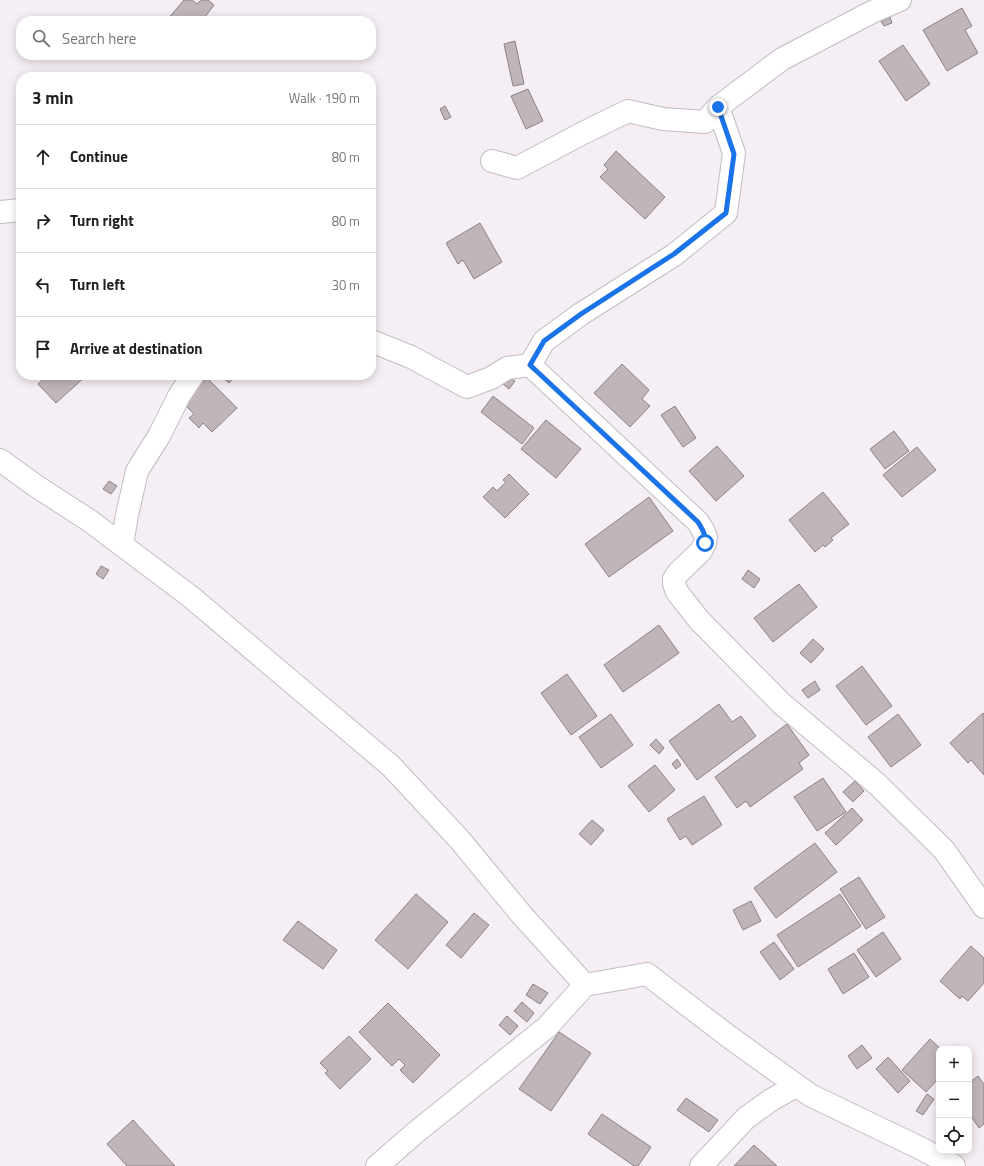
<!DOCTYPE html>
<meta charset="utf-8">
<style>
:root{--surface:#fff;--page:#f6f6f6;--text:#202124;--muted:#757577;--line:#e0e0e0}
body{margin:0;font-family:"Titillium Web",sans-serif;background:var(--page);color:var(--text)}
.controls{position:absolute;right:12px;bottom:12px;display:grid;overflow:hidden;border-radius:8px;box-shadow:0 2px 10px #0003}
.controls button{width:36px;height:36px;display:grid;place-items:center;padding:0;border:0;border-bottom:1px solid var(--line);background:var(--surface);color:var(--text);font:20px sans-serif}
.stop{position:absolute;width:12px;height:12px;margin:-9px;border:3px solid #1a73e8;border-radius:50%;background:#fff}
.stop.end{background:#1a73e8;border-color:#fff;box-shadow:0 1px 4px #0008}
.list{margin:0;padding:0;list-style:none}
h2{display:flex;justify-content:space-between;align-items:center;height:52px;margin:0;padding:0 16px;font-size:17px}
h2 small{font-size:13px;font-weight:400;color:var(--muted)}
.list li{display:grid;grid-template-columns:26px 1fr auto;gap:12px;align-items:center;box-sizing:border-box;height:64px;padding:0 16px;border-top:1px solid var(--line)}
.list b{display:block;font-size:15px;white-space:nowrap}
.list em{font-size:13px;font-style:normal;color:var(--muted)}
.icon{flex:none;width:22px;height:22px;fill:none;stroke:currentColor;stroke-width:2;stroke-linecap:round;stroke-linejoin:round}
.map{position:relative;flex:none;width:984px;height:1166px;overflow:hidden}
.search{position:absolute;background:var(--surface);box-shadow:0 2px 10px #0003;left:16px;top:16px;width:360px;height:44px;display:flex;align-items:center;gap:10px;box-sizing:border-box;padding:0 14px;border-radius:16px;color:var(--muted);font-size:15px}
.panel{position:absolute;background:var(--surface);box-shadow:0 2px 10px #0003;left:16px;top:72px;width:360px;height:308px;border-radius:16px}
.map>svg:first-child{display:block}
.building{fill:#c0b6b9;stroke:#8c8386}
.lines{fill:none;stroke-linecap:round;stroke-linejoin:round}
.minor-casing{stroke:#c3bcc3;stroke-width:24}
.minor{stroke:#fff;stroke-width:22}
.route{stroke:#1a73e8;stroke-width:5}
</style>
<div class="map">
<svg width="984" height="1166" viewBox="0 0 984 1166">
<rect width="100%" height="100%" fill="#f5eef4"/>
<path class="building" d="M184,0H192L197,4L201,0H208L214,5L205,17L211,21H166Z
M962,8L972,26L965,30L978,53L947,71L923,30Z
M890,17L892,23L884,26L881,21Z
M515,41L524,84L513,86L504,44Z
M903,45L930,84L906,101L879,61Z
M528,89L543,121L526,129L511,96Z
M445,106L451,117L445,120L440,109Z
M616,151L665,197L645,219L600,177L608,169L604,165Z
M480,223L502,262L474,279L463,260L458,264L446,243Z
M622,364L649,390L642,399L650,406L630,427L594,393Z
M502,372L515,381L509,389L497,379Z
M47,375H87L56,403L38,384Z
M219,375H236L229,383Z
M207,378L237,408L212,432L203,423L199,428L189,418L194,414L182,402Z
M493,396L534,428L522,444L481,412Z
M675,406L696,438L683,447L661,415Z
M546,420L581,449L556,478L521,449Z
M894,431L909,451L885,469L870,449Z
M717,446L744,476L716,501L689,471Z
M917,447L936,470L902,497L883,475Z
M509,474L529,494L505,518L483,497L493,487L497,491L506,482L503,480Z
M109,481L117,486L111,494L103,489Z
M823,492L849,524L831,538L833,540L825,547L823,545L815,552L789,520Z
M649,497L673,531L609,577L585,544Z
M101,566L109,570L103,579L96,574Z
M748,570L760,579L754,588L742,579Z
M799,584L817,607L773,642L754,618Z
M659,625L679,653L623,692L604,665Z
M813,639L824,649L811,663L800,653Z
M862,666L892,706L866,725L836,686Z
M567,674L597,716L571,735L541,693Z
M815,681L820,690L808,698L802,690Z
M719,704L732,722L741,716L756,736L697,780L669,741Z
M983,713L984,714V775L971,760L968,763L950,743Z
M611,714L633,745L601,768L579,737Z
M898,714L921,745L891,767L868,737Z
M787,724L809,755L799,763L803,769L750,807L746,801L737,808L715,777Z
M656,739L664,748L659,754L650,745Z
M677,759L681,765L676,769L672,764Z
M655,765L675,790L649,812L628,786Z
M823,778L846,812L817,831L794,797Z
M855,781L864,791L853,802L843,792Z
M704,796L722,825L692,845L686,836L680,840L667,819Z
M852,808L863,820L836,845L825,833Z
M592,820L604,830L591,845L579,834Z
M815,843L837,872L776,918L754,888Z
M859,877L885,917L866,929L840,889Z
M416,894L448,922L408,969L375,940Z
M840,894L861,926L798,967L777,935Z
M751,901L761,921L743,930L733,910Z
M474,913L489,925L461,958L446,945Z
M298,921L337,950L323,969L283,940Z
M883,932L901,959L876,977L857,950Z
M774,942L794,969L780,980L760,952Z
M971,946L984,958V983L968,1001L962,996L960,999L940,981Z
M854,953L869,977L843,994L828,969Z
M533,984L548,993L540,1004L526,995Z
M522,1002L534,1013L527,1022L514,1011Z
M388,1003L440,1055L413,1083L400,1070L405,1065L399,1059L392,1066L359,1032Z
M507,1016L518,1026L510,1035L499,1025Z
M559,1032L591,1053L551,1111L519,1089Z
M349,1036L371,1059L340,1089L325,1073L328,1071L320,1063Z
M930,1039L941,1049H939V1078L926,1092L902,1070Z
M862,1045L872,1058L857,1069L848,1056Z
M888,1057L910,1081L898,1093L876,1069Z
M978,1076L984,1084V1124L979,1128L969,1113V1083Z
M927,1094L934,1099L923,1115L916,1111Z
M686,1098L718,1120L709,1132L677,1110Z
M602,1114L651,1147L638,1166H634L588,1134Z
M133,1120L175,1166H127L107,1144Z
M754,1145L777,1166H734Z"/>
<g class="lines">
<g class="minor-casing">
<path id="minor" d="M492,161L517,168L583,133L628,111L663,119L705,122L718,107
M0,212L21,210
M371,341L411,357L467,387L491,378L507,368L530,365L544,341L581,314L674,255L726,213L734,153L718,107L782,59L872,12L900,0
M530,365L698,522L704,532L706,537L705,543L701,551L678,573L674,579V584L677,592L699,620L782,704L876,783L944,850L984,907
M0,460L36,486L90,521L191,597L391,766L459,839L521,914L585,985L647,974L728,1036L810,1095L922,1149L954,1166
M122,545L127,515L137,471L159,436L179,396L193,375
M377,1166L415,1133L547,1027L585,985
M701,1166L746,1118L771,1100L796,1086"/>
</g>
<use href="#minor" class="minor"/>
</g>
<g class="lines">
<path class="route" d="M705,543C706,534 702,529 698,522L530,365L544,341L581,314L674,254L726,213L734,154L718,107"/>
</g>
</svg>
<div class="controls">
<button>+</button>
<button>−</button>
<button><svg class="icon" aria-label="locate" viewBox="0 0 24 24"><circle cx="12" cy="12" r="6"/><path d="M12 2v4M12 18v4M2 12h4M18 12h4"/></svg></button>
</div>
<div class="stop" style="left:705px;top:543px"></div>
<div class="stop end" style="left:718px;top:107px"></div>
<div class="search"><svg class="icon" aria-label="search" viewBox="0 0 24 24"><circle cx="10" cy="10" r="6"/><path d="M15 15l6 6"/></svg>Search here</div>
<section class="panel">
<h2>3 min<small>Walk · 190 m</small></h2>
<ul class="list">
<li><svg class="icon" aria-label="ahead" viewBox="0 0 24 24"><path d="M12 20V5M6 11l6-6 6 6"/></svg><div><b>Continue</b></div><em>80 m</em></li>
<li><svg class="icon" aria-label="right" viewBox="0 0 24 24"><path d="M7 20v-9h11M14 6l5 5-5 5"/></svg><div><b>Turn right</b></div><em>80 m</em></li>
<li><svg class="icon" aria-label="left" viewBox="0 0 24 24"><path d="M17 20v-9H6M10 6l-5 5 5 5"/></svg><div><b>Turn left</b></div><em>30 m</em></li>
<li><svg class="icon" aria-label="arrive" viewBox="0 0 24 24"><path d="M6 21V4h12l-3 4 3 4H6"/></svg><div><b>Arrive at destination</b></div></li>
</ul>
</section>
</div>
